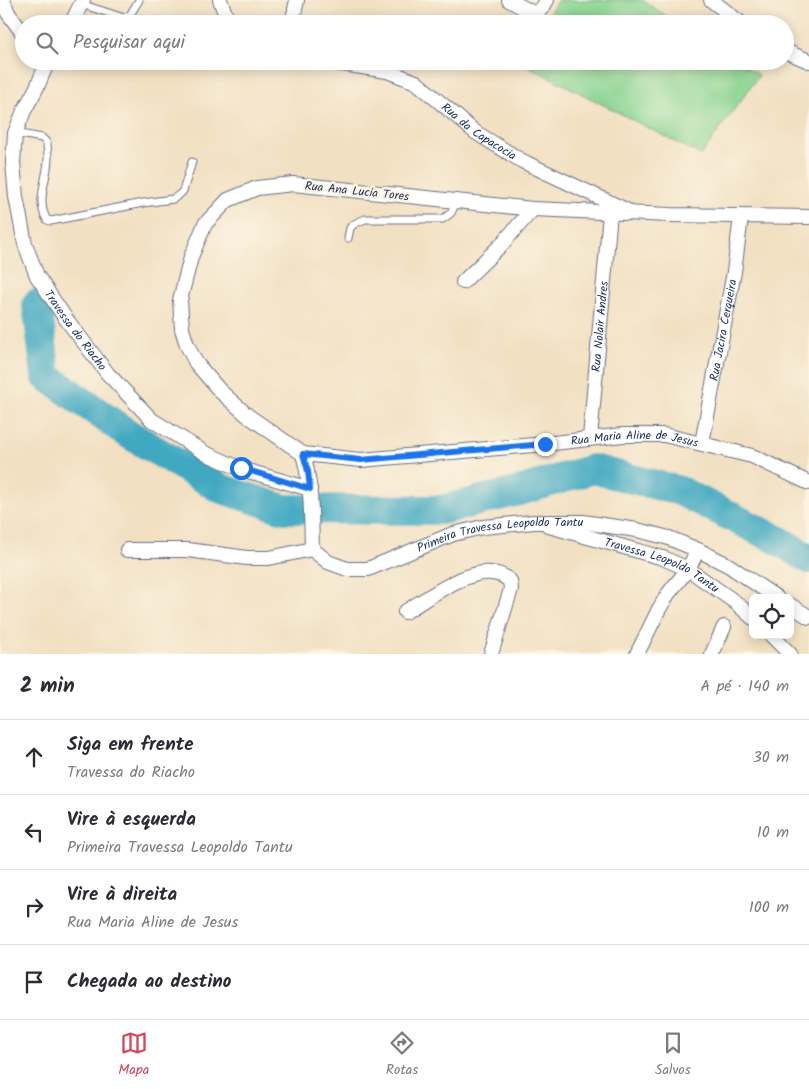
<!DOCTYPE html>
<html lang="pt">
<meta charset="utf-8">
<style>
:root{--surface:#fff;--page:#f7f7f7;--text:#2b2b33;--muted:#7c7c81;--line:#e1e1e2;--accent:#d1495b}
body{margin:0;font-family:Kalam,sans-serif;background:var(--page);color:var(--text)}
.controls{position:absolute;right:15px;bottom:15px;display:grid;overflow:hidden;border-radius:8px;box-shadow:0 2px 12px #0003}
.controls button{width:45px;height:45px;display:grid;place-items:center;padding:0;border:0;border-bottom:1px solid var(--line);background:var(--surface);color:var(--text);font:25px sans-serif}
.stop{position:absolute;width:15px;height:15px;margin:-11px;border:4px solid #1a73e8;border-radius:50%;background:#fff}
.stop.end{background:#1a73e8;border-color:#fff;box-shadow:0 1px 5px #0008}
.list{margin:0;padding:0;list-style:none}
h2{display:flex;justify-content:space-between;align-items:center;height:65px;margin:0;padding:0 20px;font-size:21px}
h2 small{font-size:16px;font-weight:400;color:var(--muted)}
.list li{display:grid;grid-template-columns:32px 1fr auto;gap:15px;align-items:center;box-sizing:border-box;height:75px;padding:0 20px;border-top:1px solid var(--line)}
.list b{display:block;font-size:19px;white-space:nowrap}
.list p{margin:0;font-size:16px;white-space:nowrap;color:var(--muted)}
.list em{font-size:16px;font-style:normal;color:var(--muted)}
.icon{flex:none;width:28px;height:28px;fill:none;stroke:currentColor;stroke-width:2;stroke-linecap:round;stroke-linejoin:round}
.map{position:relative;flex:none;width:809px;height:654px;overflow:hidden}
.search{position:absolute;background:var(--surface);box-shadow:0 2px 12px #0003;left:15px;right:15px;top:15px;height:55px;display:flex;align-items:center;gap:12px;box-sizing:border-box;padding:0 18px;border-radius:28px;color:var(--muted);font-size:19px}
.sheet{height:365px;background:var(--surface)}
nav{display:flex;justify-content:space-around;align-items:center;box-sizing:border-box;height:70px;border-top:1px solid var(--line);background:var(--surface);font-size:14px;color:var(--muted)}
nav a{display:grid;justify-items:center;gap:2px}
nav .on{color:var(--accent)}
.map>svg:first-child{display:block}
.green{fill:#89d491;stroke:#528278}
.lines{fill:none;stroke-linecap:round;stroke-linejoin:round}
.river{stroke:#41a8c1;stroke-width:30}
.service-casing{stroke:#666d81;stroke-width:9}
.minor-casing{stroke:#666d81;stroke-width:16}
.service{stroke:#fff;stroke-width:7}
.minor{stroke:#fff;stroke-width:14}
.route{stroke:#1a73e8;stroke-width:6}
.labels{text-anchor:middle;stroke-width:5;stroke-linejoin:round;paint-order:stroke}
.street-label{font-size:12px;fill:#1b2f5e;stroke:#fcf5e5}
</style>
<div class="map">
<svg width="809" height="654" viewBox="0 0 809 654">
<rect width="100%" height="100%" fill="#fcf5e5"/>
<filter id="ink" filterUnits="userSpaceOnUse"><feTurbulence type="fractalNoise" baseFrequency=".02" numOctaves="2"/><feDisplacementMap in="SourceGraphic" scale="10" xChannelSelector="R" yChannelSelector="G"/><feConvolveMatrix kernelMatrix="1 2 1 2 8 2 1 2 1" color-interpolation-filters="sRGB"/></filter>
<filter id="wash" filterUnits="userSpaceOnUse"><feTurbulence type="fractalNoise" baseFrequency=".0096" numOctaves="4" result="noise"/><feDisplacementMap in="SourceGraphic" scale="20" xChannelSelector="R" yChannelSelector="G"/><feGaussianBlur stdDeviation="1.12" result="paint"/><feColorMatrix in="noise" values="0 0 0 0 0 0 0 0 0 0 0 0 0 0 0 0 0 1.4 0 .05"/><feComposite in="paint" operator="in"/></filter>
<g filter="url(#wash)">
<rect width="100%" height="100%" fill="#f2e0c2"/>
<path class="green" d="M558,0H642L679,24H542Z
M518,61H737L759,75L701,155Z"/>
<g class="lines">
<path class="river" d="M37,304L46,376L127,433L219,488L284,509L441,510L519,491L593,469L680,491L778,540L809,559"/>
</g>
</g>
<g filter="url(#ink)">
<g class="lines">
<g class="service-casing">
<path id="service" d="M81,4L124,18L130,15L139,0
M15,133L42,138L47,143C47,148 48,153 48,158C48,179 35,200 47,220L51,221L143,203L173,199L179,195L183,191L192,162
M348,238L350,228L354,224L365,219H443L451,213L456,202"/>
</g>
<g class="minor-casing">
<g id="minor">
<path d="M3,0L8,13L24,35"/>
<path d="M220,0L229,24"/>
<path d="M509,0L531,12L536,13L543,7L547,0"/>
<path d="M711,0L742,24"/>
<path d="M71,24L83,0"/>
<path d="M292,24L297,0"/>
<path d="M785,51L809,61"/>
<path id="s1" d="M48,61L37,87L24,111L15,133L13,163L16,197L25,244L37,276L66,319L108,374L152,420L205,453L241,469L310,489"/>
<path id="s2" d="M324,61L387,71L416,82L475,132L522,161L628,211"/>
<path id="s3" d="M809,217L670,215L533,209L293,184L257,188L228,200L205,224L191,257L180,300L182,329L187,345L196,363L220,391L247,415L303,454L361,460L545,444L623,435H664L752,456L809,483"/>
<path d="M463,282L501,245L533,209"/>
<path id="s4" d="M590,438L610,213"/>
<path id="s5" d="M702,443L734,272L741,217"/>
<path id="s6" d="M303,454C312,485 311,517 312,549L328,562L347,569H368L453,534L483,527L534,522H583L637,530L669,538L698,550L728,565L777,598"/>
<path id="s7" d="M549,526L663,558L688,569L735,602L753,618"/>
<path d="M127,550H188L247,558H269L312,549"/>
<path d="M790,605L809,617"/>
<path d="M405,612C430,597 483,555 510,581L511,589L491,654"/>
<path d="M771,635L790,654"/>
<path d="M637,654L659,609L668,594L688,569L698,550"/>
<path d="M712,654L724,627"/>
</g>
</g>
<use href="#service" class="service"/>
<use href="#minor" class="minor"/>
</g>
</g>
<g class="lines" filter="url(#ink)">
<path class="route" d="M241,468L310,489L308,471L303,454L361,460L545,444"/>
</g>
<g class="labels">
<g class="street-label">
<text dy="4" stroke="none"><textPath href="#s2" startOffset="175">Rua da Capacocia</textPath></text>
<text transform="translate(357 191) rotate(6)" y="4">Rua Ana Lucia Tores</text>
<text dy="4" stroke="none"><textPath href="#s4" startOffset="112">Rua Nolair Andres</textPath></text>
<text dy="4" stroke="none"><textPath href="#s1" startOffset="292">Travessa do Riacho</textPath></text>
<text dy="4" stroke="none"><textPath href="#s5" startOffset="115">Rua Jacira Cerqueira</textPath></text>
<text dy="4" stroke="none"><textPath href="#s3" startOffset="1239">Rua Maria Aline de Jesus</textPath></text>
<text dy="4" stroke="none"><textPath href="#s6" startOffset="296">Primeira Travessa Leopoldo Tantu</textPath></text>
<text dy="4" stroke="none"><textPath href="#s7" startOffset="120">Travessa Leopoldo Tantu</textPath></text>
</g>
</g>
</svg>
<div class="controls">
<button><svg class="icon" aria-label="locate" viewBox="0 0 24 24"><circle cx="12" cy="12" r="6"/><path d="M12 2v4M12 18v4M2 12h4M18 12h4"/></svg></button>
</div>
<div class="stop" style="left:241px;top:468px"></div>
<div class="stop end" style="left:545px;top:444px"></div>
<div class="search"><svg class="icon" aria-label="search" viewBox="0 0 24 24"><circle cx="10" cy="10" r="6"/><path d="M15 15l6 6"/></svg>Pesquisar aqui</div>
</div>
<section class="sheet">
<h2>2 min<small>A pé · 140 m</small></h2>
<ul class="list">
<li><svg class="icon" aria-label="ahead" viewBox="0 0 24 24"><path d="M12 20V5M6 11l6-6 6 6"/></svg><div><b>Siga em frente</b><p>Travessa do Riacho</p></div><em>30 m</em></li>
<li><svg class="icon" aria-label="left" viewBox="0 0 24 24"><path d="M17 20v-9H6M10 6l-5 5 5 5"/></svg><div><b>Vire à esquerda</b><p>Primeira Travessa Leopoldo Tantu</p></div><em>10 m</em></li>
<li><svg class="icon" aria-label="right" viewBox="0 0 24 24"><path d="M7 20v-9h11M14 6l5 5-5 5"/></svg><div><b>Vire à direita</b><p>Rua Maria Aline de Jesus</p></div><em>100 m</em></li>
<li><svg class="icon" aria-label="arrive" viewBox="0 0 24 24"><path d="M6 21V4h12l-3 4 3 4H6"/></svg><div><b>Chegada ao destino</b></div></li>
</ul>
</section>
<nav>
<a class="on"><svg class="icon" aria-label="map" viewBox="0 0 24 24"><path d="M3 6l6-2 6 2 6-2v14l-6 2-6-2-6 2zM9 4v14M15 6v14"/></svg>Mapa</a>
<a><svg class="icon" aria-label="directions" viewBox="0 0 24 24"><path d="M12 3l9 9-9 9-9-9zM9 14v-3h6M13 9l2 2-2 2"/></svg>Rotas</a>
<a><svg class="icon" aria-label="saved" viewBox="0 0 24 24"><path d="M7 4h10v16l-5-4-5 4z"/></svg>Salvos</a>
</nav>
